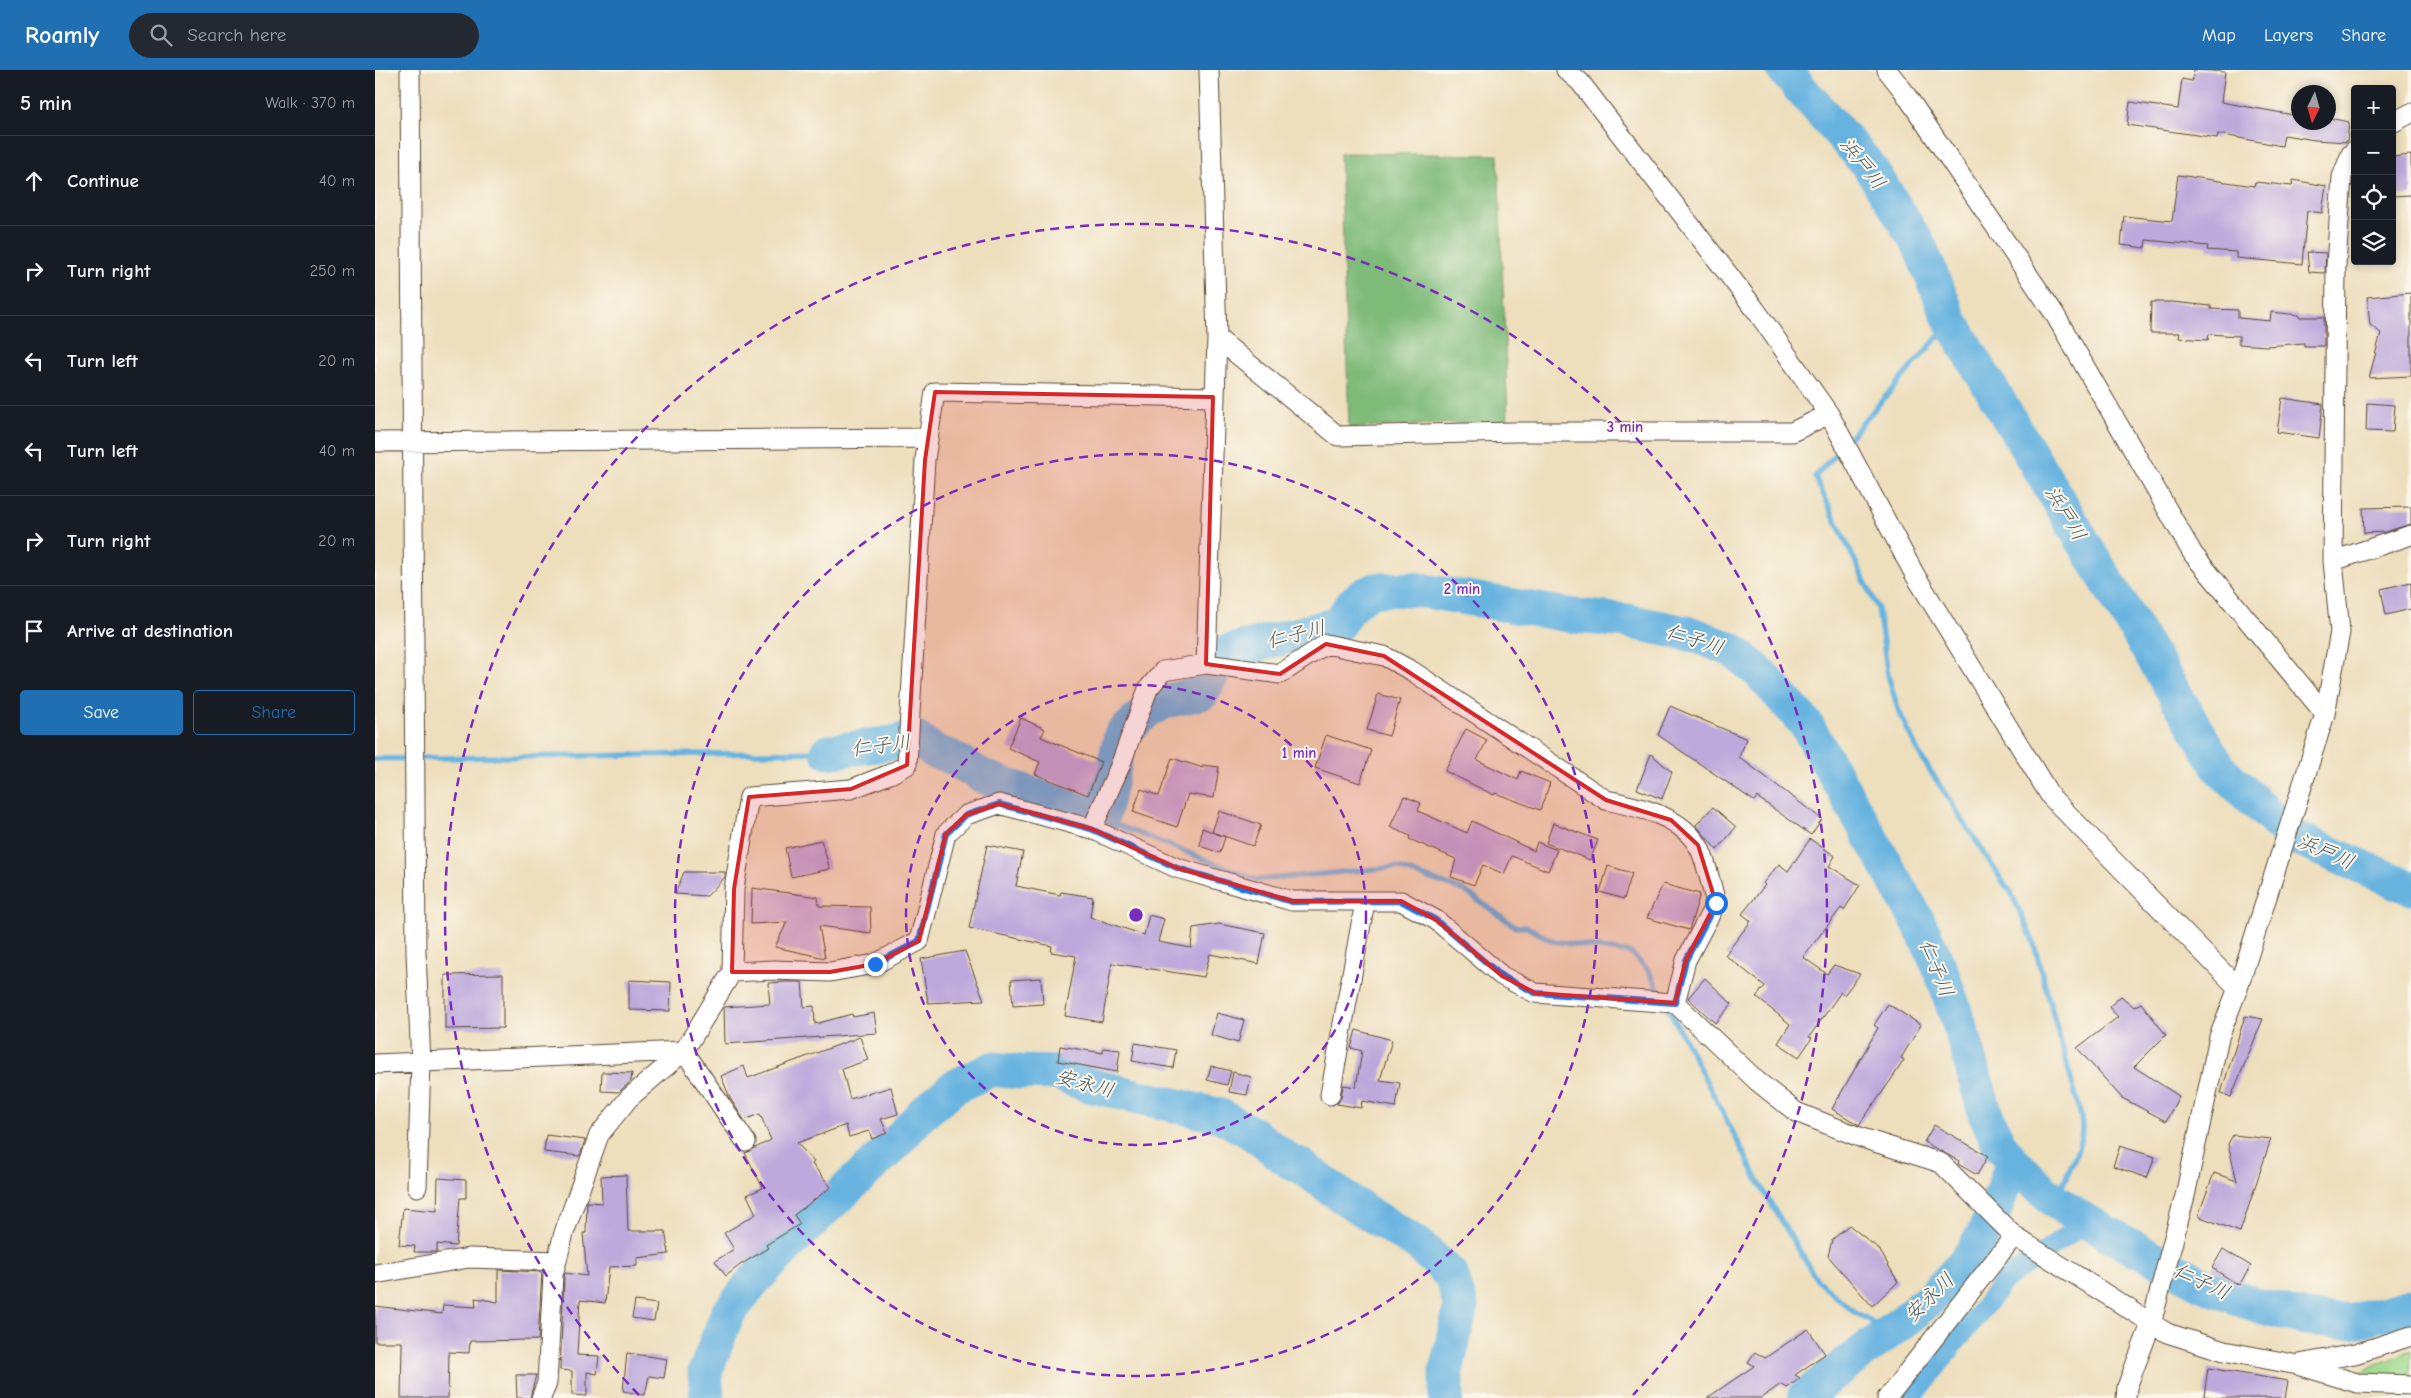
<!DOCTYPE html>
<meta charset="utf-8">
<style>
:root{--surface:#171b24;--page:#242831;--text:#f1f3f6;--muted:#9ea1a6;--line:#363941;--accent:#1f6fb2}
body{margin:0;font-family:"Comic Neue","Klee One",sans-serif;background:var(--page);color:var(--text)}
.controls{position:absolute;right:15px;top:15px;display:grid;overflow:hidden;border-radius:5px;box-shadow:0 2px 8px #0003}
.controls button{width:45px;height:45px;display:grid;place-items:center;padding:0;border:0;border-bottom:1px solid var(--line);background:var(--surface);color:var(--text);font:25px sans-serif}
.compass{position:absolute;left:1916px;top:15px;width:45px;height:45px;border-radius:50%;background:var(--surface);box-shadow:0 2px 8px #0003;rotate:185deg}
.stop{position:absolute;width:15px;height:15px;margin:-11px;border:4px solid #1a73e8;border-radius:50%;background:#fff}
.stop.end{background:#1a73e8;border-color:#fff;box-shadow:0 1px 5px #0008}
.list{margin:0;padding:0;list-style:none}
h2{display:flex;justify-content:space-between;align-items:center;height:65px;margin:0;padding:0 20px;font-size:21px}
h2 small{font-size:16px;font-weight:400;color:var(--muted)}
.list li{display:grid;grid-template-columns:32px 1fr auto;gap:15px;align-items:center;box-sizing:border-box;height:90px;padding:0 20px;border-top:1px solid var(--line)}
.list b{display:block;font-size:19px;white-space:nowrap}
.list em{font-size:16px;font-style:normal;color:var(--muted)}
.actions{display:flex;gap:10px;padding:15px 20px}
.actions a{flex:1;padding:11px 0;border:1px solid var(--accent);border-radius:5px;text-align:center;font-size:18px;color:var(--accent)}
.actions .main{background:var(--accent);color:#fff}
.icon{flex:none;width:28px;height:28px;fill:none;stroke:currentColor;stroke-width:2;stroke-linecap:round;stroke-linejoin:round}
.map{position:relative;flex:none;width:2036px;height:1328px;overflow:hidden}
header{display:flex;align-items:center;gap:30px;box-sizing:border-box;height:70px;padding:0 25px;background:var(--accent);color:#fff}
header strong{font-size:24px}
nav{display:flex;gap:28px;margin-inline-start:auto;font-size:18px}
.search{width:350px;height:45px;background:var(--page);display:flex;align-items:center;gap:12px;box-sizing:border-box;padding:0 18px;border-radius:28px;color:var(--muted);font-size:19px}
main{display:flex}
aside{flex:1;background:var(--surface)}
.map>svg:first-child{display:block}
.green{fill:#9eda8d;stroke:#6c8256}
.forest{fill:#7eba78;stroke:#5c724b}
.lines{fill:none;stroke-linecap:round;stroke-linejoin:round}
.stream{stroke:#66b3e0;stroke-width:5.5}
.canal{stroke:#66b3e0;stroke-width:20}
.river{stroke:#66b3e0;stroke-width:35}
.building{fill:#bda9db}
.minor-casing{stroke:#564536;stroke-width:21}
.minor{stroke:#fff;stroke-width:19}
.route{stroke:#1a73e8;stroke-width:6}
.marked{fill:#d62828;fill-opacity:0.2;stroke:#d62828;stroke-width:4;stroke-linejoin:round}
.ring{fill:none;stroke:#7b2cbf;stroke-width:2.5;stroke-dasharray:9 6}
.labels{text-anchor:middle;stroke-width:4;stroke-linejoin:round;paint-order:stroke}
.water-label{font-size:20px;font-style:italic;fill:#4a5a62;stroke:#fbf7ec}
.centre{fill:#7b2cbf;stroke:#fbf7ec;stroke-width:2.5}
.ring-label{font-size:15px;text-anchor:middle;font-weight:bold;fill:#7b2cbf;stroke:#fbf7ec;stroke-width:4;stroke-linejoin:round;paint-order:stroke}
</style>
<header>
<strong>Roamly</strong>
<div class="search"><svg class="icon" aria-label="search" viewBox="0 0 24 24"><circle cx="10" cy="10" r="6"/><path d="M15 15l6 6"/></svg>Search here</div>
<nav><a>Map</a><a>Layers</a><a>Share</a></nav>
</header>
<main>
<aside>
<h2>5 min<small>Walk · 370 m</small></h2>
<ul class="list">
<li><svg class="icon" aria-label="ahead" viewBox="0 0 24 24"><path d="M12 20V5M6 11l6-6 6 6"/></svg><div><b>Continue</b></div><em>40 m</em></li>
<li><svg class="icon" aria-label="right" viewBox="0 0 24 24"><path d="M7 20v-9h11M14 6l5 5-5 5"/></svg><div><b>Turn right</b></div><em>250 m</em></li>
<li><svg class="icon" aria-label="left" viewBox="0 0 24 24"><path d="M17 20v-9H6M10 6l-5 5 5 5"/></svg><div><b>Turn left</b></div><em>20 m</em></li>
<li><svg class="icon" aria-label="left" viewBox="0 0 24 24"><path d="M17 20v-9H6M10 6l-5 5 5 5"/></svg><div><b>Turn left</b></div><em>40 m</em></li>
<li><svg class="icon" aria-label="right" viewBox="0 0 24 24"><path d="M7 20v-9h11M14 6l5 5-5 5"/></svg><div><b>Turn right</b></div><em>20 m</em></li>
<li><svg class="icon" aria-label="arrive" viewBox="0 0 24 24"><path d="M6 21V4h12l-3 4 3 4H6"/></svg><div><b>Arrive at destination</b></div></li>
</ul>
<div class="actions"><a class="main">Save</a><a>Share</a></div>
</aside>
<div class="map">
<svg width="2036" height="1328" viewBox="0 0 2036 1328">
<rect width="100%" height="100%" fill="#fbf7ec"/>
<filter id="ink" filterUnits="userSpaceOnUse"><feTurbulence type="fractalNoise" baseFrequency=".02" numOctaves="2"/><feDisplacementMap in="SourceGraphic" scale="10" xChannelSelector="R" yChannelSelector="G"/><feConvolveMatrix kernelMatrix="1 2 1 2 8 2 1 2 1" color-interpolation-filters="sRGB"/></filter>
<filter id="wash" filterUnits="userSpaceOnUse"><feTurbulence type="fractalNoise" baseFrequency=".0096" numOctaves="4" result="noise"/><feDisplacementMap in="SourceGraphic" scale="20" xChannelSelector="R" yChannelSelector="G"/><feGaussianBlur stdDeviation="1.12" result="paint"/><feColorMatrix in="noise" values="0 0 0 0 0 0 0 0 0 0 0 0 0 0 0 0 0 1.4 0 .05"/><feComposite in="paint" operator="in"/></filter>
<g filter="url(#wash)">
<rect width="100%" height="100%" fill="#eddebc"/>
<path class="green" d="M2036,1280V1308L1977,1306Z"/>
<path class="forest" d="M965,83L1123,85L1133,351L974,358Z"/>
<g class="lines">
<path class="stream" d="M1576,252L1440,407L1503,539L1513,605L1523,639L1543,682L1632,818L1635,820L1658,871L1703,1034C1705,1042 1707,1050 1707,1058C1706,1084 1688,1108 1681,1132
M0,689L453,682
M727,749L882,810L1021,797L1090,821L1141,857H1152L1178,871L1256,883L1274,901L1389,1122L1442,1210L1479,1242L1496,1251L1510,1265"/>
<path class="canal" d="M1537,1328L1630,1210L1712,1152"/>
<path class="river" d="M1409,0L1494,96L1544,175L1576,252L1845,699L1916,766L2036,818
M453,682L523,672L539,667L560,682L574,686L609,707L727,749L746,665L773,640L792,631L827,623L848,583L963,554L978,533L989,525L1001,520L1038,519L1200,546L1252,551L1320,565L1357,580L1384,602L1431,654L1543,851L1565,898L1589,968L1610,1043L1624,1074L1638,1092L1681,1132L1712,1152L1827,1214L1881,1235L1930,1248L1976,1252L2036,1236
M332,1328L330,1302L352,1245L380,1209L453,1136L514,1080L548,1043L579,1017L617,999L646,1002L681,1003L713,1015L846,1046L877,1063L918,1094H923L971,1129L1044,1175L1076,1205L1086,1236L1071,1301V1328
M1429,1328C1488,1276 1562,1239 1605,1170C1619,1146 1628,1118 1638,1092"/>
</g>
<g id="blocks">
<path class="building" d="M1819,0L1850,2L1846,32L1924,46V52H1954V48L1974,52L1972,72L1940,70L1909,65L1907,76L1843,64L1842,68L1752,55L1755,32L1803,39L1807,9L1817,11Z
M2036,85V125L2017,126V87Z
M1803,105L1879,116L1880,112L1917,116L1918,110L1951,116L1947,143L1932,141L1927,194L1861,188V182L1832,180L1833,176L1771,170L1770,178L1746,175L1749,146L1797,151Z
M1932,182L1951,183L1950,203L1934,202Z
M2036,223V306L1994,308L2006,263L1995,255L1992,227Z
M1776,232H1798L1836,236V239L1863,240V248L1895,251L1896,242L1924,245V247H1949V276H1929V273L1892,276L1864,274V266L1834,264L1833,270L1804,268L1805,263H1775Z
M1907,328L1948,334L1944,368L1902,362Z
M1992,333L2020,335L2018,362L1991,361Z
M2036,437V454L2010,462L1989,463L1988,438Z
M2036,512V539L2011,545L2006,519Z
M1003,624L1025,630L1014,666L992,660Z
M1295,636L1372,669L1364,687L1447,749L1436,765L1382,727L1379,731L1283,665Z
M646,648L670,659L666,667L726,692L713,725L660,704L665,692L633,678Z
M1091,659L1112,670L1102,690L1143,710L1146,701L1175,713L1165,740L1120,723L1119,725L1070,701Z
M951,665L996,680L985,713L940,698Z
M1276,684L1297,702L1287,729L1262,719Z
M797,688L828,698V695L844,697L839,728L813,724L802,757L758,742L766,719L784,726Z
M1029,726L1046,733L1043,741L1092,763L1097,751L1159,781L1162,772L1182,780L1173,801L1137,786L1129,804L1108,795L1099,815L1076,807L1081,789L1034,769L1035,766L1015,757Z
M1338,737L1361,757L1342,780L1321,755Z
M844,741L886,755L878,776L837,762Z
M1178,753L1223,770L1215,790L1171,773Z
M827,758L850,767L845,783L825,776Z
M1435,769L1460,786L1454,796L1485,815L1469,840L1466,838L1428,887L1452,904L1459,895L1485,904L1469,925L1466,922L1434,967L1437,968L1424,987L1403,973L1415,954L1381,927L1390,916L1350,885L1376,851L1367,844L1390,815L1388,813L1404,794L1413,801Z
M446,770L455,799L416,807L410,778Z
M612,775L648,782L641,816L685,825L686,822L718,827L715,847L769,865L774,845L789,849L783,872L816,878L818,858L844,854L890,863L884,894L835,884L829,907L737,893L727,952L690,946L701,886L676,882L677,876L594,858Z
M1233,796L1257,803L1249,829L1225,822Z
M309,802H350V807L332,826L300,824Z
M1288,814L1325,824L1314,860L1272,848Z
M377,818L443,827L444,836L495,837L496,863L444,856L450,888L400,877L412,852L376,854Z
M590,881L609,930L553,933L546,889Z
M128,904V958L70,959V905Z
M666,908L668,934L638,936L636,910Z
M1330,908L1357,934L1340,953L1313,928Z
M254,910L296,912L295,941L254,940Z
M410,912H427L429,937L439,936L440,954L477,944L478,947L499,943L502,963L350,974L349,937L395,934L393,913Z
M1746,926L1759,937L1766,933L1791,965L1759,997L1804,1026L1791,1051L1747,1028L1702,978L1743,947L1734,937Z
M1513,934L1546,955L1526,988L1529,990L1518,1007L1484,1055L1457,1039L1503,958L1499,955Z
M842,943L869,950L863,973L836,965Z
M1870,946L1888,949L1856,1027L1846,1023Z
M981,960L1017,970L1005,1010L1025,1013L1021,1037L987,1031L986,1038L962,1034L966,1027L968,1015L981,1017L987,981L976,978Z
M485,967L493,990L467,999L475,1029L516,1017L523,1044L506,1049L512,1063L497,1069L494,1061L474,1067L471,1055L422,1073L439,1092L437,1094L456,1117L419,1145L425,1154L391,1175L393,1178L365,1195L351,1206L340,1191L359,1179L349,1163L381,1144L372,1125L388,1118L370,1083L396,1070L385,1044L369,1050L355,1028L346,1006L369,996L373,1008Z
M760,973L801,980L798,998L757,991Z
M685,976L728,983V978L745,980L742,1002L683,991Z
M836,996L856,1001L852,1015L832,1010Z
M227,1002L257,1003L256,1011L244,1022L226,1021Z
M858,1002L876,1007L872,1025L854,1022Z
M1559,1055L1613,1086L1602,1105L1583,1094L1584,1091L1549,1072Z
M171,1065L210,1070L205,1086L169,1082Z
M1858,1065L1896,1069L1865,1162L1823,1146L1839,1103L1862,1111L1853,1074Z
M1745,1076L1780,1087L1772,1108L1738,1096Z
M251,1105L253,1161H290L294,1184L262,1188V1196L234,1197L230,1233L205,1230L202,1285L224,1286L222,1304L212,1302V1326L197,1325V1301L185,1300L189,1207L190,1203L212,1206L208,1163H211L212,1132L227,1133L226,1106Z
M63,1108L91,1110V1128H85L81,1176L62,1174V1182H39L40,1176L24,1175L28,1138L62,1141Z
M1474,1155L1504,1179L1523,1212L1497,1236L1453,1186L1457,1170Z
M1848,1179L1876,1196L1864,1215L1837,1198Z
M123,1200L167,1202L163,1270L95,1271L94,1283L74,1282L73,1328H26L27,1272H0V1236L67,1244L68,1235L101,1237L100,1228L123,1232Z
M260,1231L282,1234L279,1251L257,1248Z
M1433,1259L1450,1284L1420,1305L1425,1308L1412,1318L1406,1314L1386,1328H1332L1379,1296L1373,1292L1380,1282L1390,1288Z
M252,1283L292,1289L289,1308L274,1306L270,1325L248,1321Z
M1833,1298L1913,1311L1910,1328H1843L1829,1326Z
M141,1305H161L155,1328H142Z"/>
</g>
</g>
<g filter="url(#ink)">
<use href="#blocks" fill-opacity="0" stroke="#564536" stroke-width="1"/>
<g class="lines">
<g class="minor-casing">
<path id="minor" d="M35,0L41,883L46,993L42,1117
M1191,0L1205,12L1380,239L1454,344L1540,505L1676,727L1863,918
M1512,0L1527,19L1679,243L1818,484L1950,644
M2017,53L2036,43
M842,268L963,366L1139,362H1417L1454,344
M0,372L553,368
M1958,491L2036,465
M831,594L842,268L834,0
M717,759L745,696L773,619L788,601L831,594L905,604L951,574L1009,586L1037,601L1231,730C1263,737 1303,745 1322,774C1330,785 1337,819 1341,833L1311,890L1300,933
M357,902L398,900L455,902L500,894L544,871L571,764L591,745L624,734L717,759L802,798L917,831H1026L1061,850L1127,906L1160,923L1300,933L1382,1011L1421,1042L1487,1068L1566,1093L1639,1166L1792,1263L1849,1281L1923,1295L1982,1313L2036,1315
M309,981L371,1072
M0,994L309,981
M955,1025L990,832
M0,1204L94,1188L182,1191
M1924,1294L1980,1284L2036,1266
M166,1328L172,1313L178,1205L189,1163L224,1065L254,1028L309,981L357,902L359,819L374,727L476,719L515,704L532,695L550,390L560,322L838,327
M1512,1328L1639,1166
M1751,1328L1752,1317L1776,1254L1810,1126L1844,967L1863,918L1950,644L1965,562L1958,491L1961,196L1967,107L1976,84L1980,80"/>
</g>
<use href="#minor" class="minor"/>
</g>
</g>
<g class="lines" filter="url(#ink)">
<path class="route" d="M500,894L544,871L571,764L591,745L624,734L716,759L802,798L917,832L1026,831L1061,850L1127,906L1160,923L1300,933L1311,890L1341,833"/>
</g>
<path class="marked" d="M560,322L838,327L831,594L905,604L951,574L1009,586L1231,730L1296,750L1323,775L1341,833L1311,890L1300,933L1160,923L1127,906L1061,850L1026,831H917L802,798L717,759L624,734L591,745L571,764L544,871L500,894L455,902H357L359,819L374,727L476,719L532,695L550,390Z"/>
<g class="ring">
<circle cx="761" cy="845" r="230"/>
<circle cx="761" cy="845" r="461"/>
<path d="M264 1325A691 691 0 1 1 1258 1325"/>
</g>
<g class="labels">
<g class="water-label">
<text transform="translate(1488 93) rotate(52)" y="7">浜戸川</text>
<text transform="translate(1691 443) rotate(59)" y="7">浜戸川</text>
<text transform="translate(921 564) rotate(-14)" y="7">仁子川</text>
<text transform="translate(1320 569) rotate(18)" y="7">仁子川</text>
<text transform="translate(506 675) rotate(-7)" y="7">仁子川</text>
<text transform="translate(1951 781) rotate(24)" y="7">浜戸川</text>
<text transform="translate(1562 898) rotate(68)" y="7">仁子川</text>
<text transform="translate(710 1013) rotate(15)" y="7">安永川</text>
<text transform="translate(1827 1211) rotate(25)" y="7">仁子川</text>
<text transform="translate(1554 1227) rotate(-44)" y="7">安永川</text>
</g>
</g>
<circle cx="761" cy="845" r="8" class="centre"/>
<g class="ring-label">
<text x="1250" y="362">3 min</text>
<text x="1087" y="524">2 min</text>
<text x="924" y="688">1 min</text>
</g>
</svg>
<div class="controls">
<button>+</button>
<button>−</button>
<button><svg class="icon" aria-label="locate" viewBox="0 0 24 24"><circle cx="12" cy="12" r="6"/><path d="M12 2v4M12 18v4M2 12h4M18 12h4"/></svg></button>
<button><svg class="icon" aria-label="layers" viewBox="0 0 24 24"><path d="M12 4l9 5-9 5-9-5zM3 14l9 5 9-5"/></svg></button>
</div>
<svg class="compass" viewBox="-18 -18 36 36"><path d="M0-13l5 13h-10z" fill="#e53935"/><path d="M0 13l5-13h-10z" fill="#9ea1a6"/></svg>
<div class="stop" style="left:1341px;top:833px"></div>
<div class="stop end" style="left:500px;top:894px"></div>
</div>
</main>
